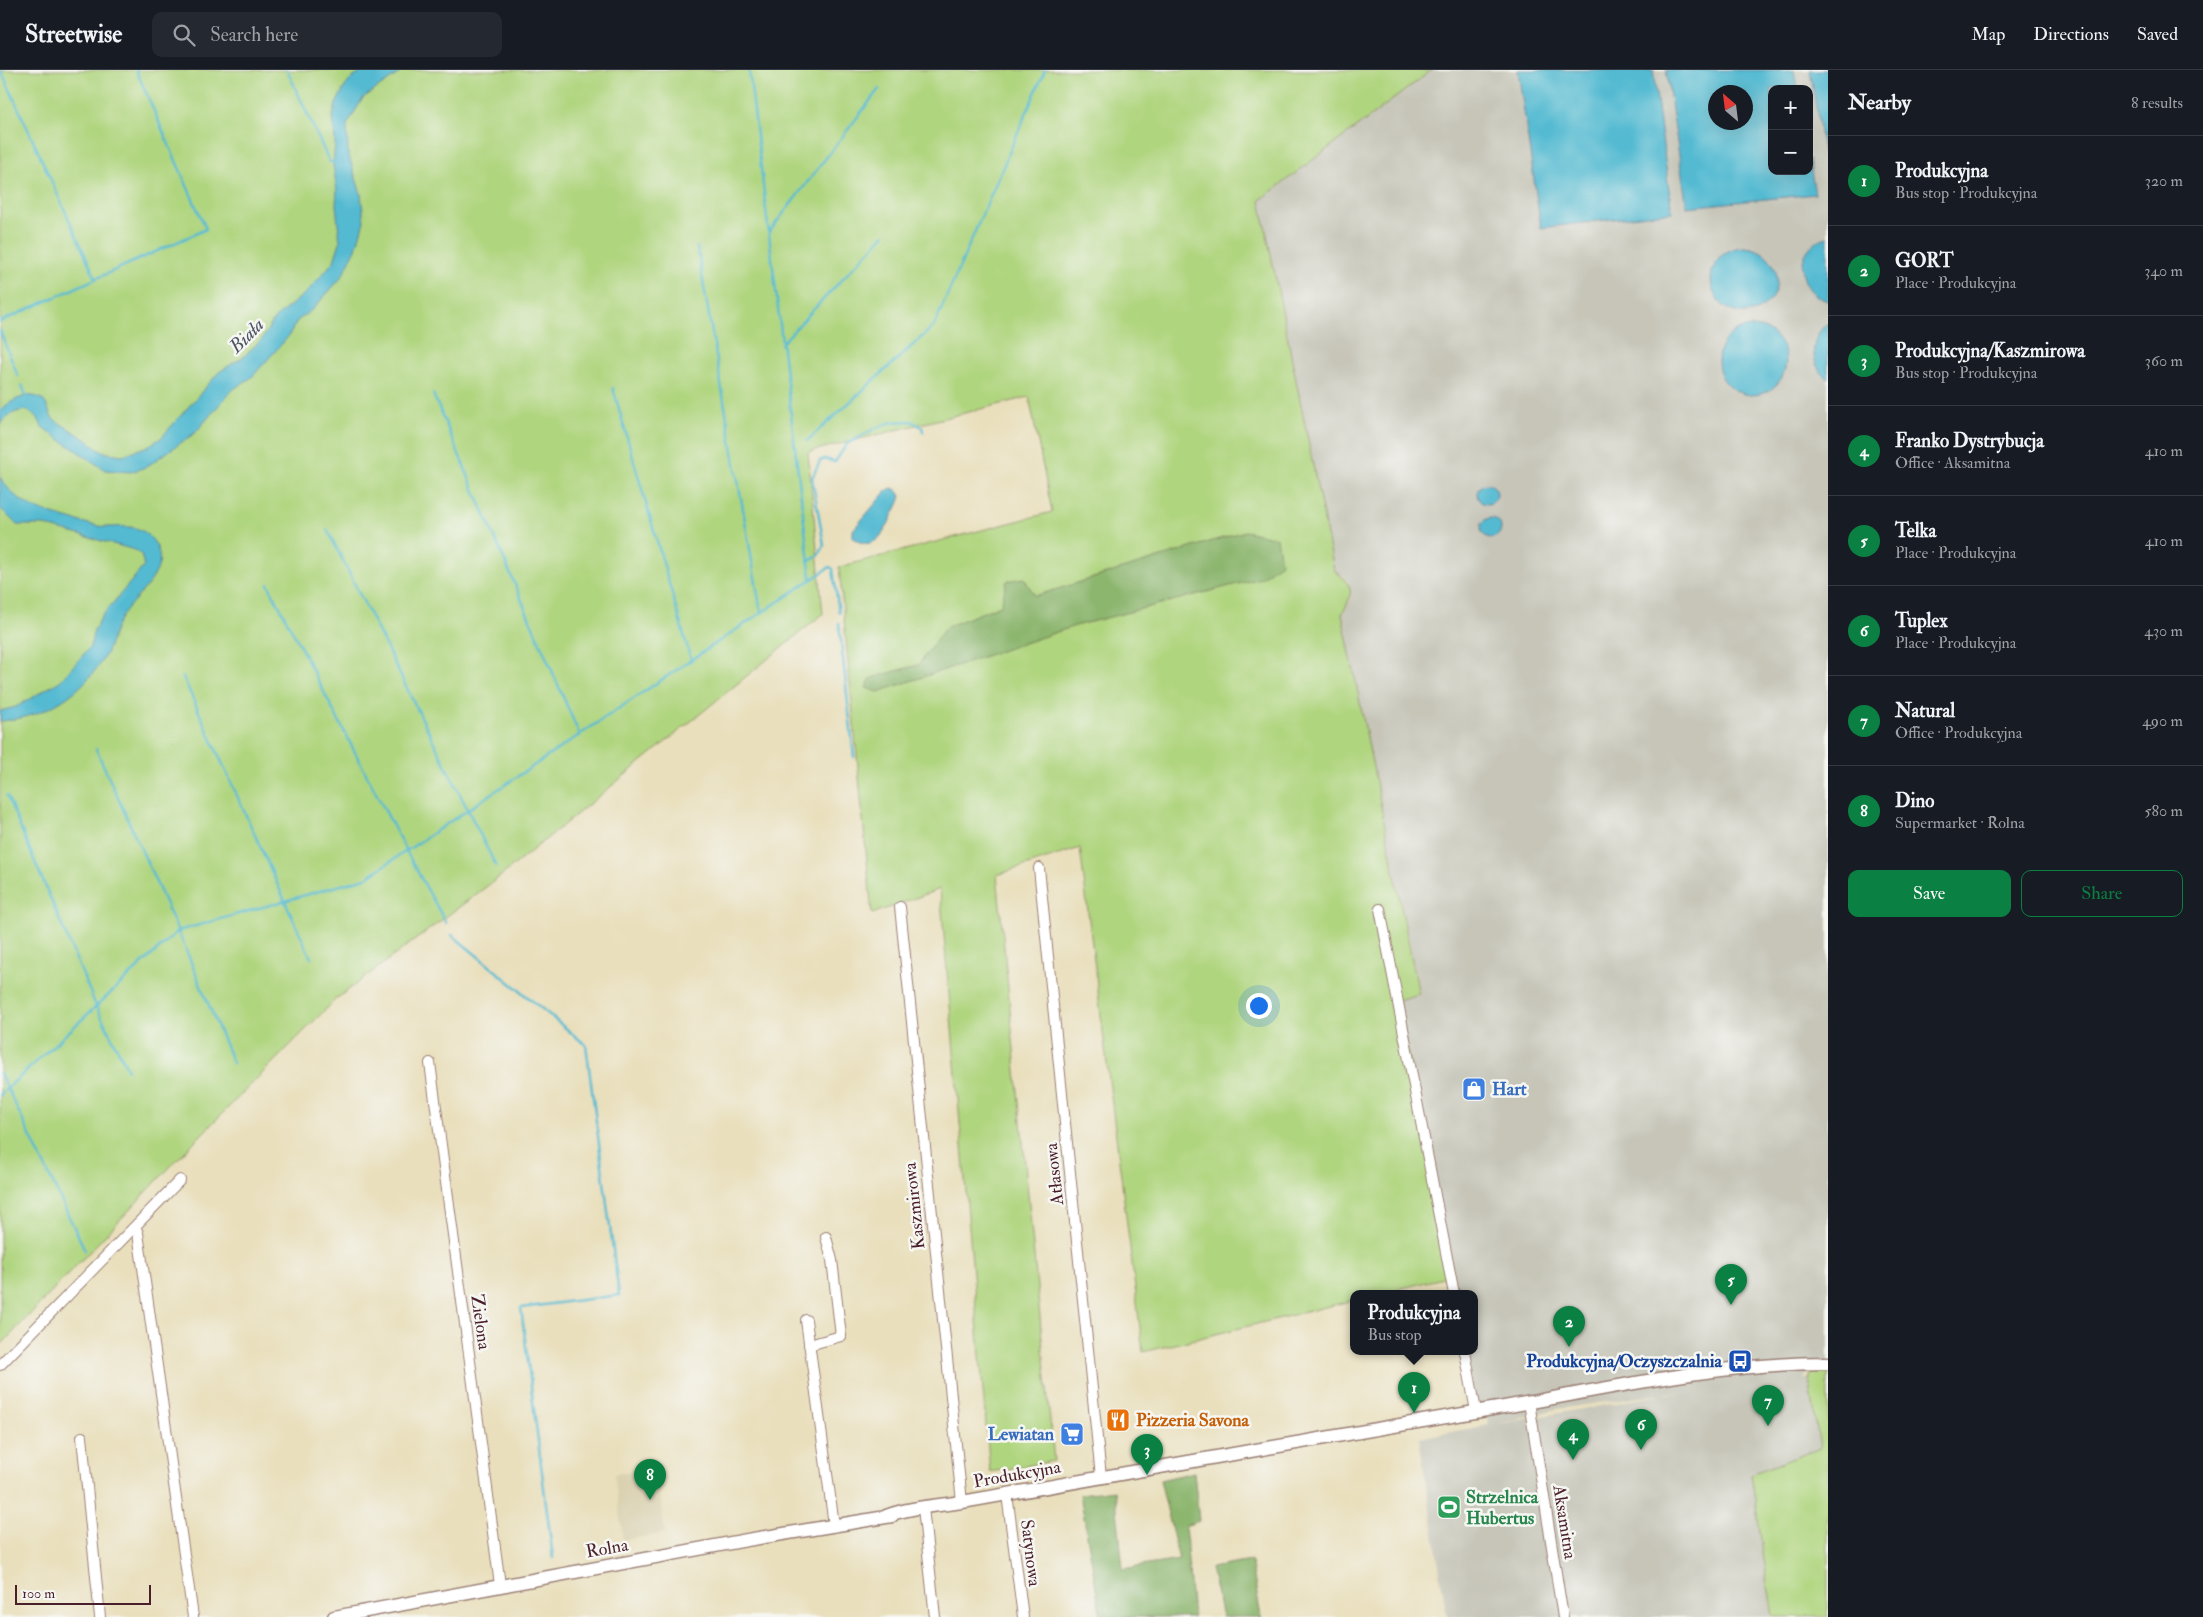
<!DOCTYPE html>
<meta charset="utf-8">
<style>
:root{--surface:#171b24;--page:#242831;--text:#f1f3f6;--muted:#9ea1a6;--line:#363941;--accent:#0b8043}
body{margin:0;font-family:"IM FELL Double Pica",serif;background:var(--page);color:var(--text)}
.controls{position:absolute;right:15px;top:15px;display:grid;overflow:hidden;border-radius:10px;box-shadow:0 5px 20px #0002}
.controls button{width:45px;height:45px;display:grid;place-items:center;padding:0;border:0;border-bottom:1px solid var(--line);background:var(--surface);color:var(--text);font:25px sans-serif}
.compass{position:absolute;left:1708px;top:15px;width:45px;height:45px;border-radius:50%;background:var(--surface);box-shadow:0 5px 20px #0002;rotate:332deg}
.scale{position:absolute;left:15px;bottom:12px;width:136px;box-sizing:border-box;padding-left:5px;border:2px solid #4a1f2b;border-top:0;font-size:14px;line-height:18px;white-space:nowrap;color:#4a1f2b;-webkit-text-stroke:4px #f6f6f2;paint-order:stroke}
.you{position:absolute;left:1258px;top:935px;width:18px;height:18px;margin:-12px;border:4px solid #fff;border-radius:50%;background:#1a73e8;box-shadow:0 0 0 8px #1a73e833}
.badge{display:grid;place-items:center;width:32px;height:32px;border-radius:50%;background:var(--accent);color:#fff;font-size:16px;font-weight:700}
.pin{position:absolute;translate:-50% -41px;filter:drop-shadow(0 1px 2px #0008)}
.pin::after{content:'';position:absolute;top:26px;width:18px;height:15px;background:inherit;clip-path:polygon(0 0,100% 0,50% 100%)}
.popup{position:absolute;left:1350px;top:1220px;width:128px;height:65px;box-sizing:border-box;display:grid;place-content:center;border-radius:10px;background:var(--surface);filter:drop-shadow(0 1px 4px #0005);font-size:16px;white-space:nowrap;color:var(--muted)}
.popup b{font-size:19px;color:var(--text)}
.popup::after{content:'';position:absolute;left:50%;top:100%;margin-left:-10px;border:10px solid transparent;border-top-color:var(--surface)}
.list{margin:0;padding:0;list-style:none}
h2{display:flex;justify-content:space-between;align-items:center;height:65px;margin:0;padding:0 20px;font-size:21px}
h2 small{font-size:16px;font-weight:400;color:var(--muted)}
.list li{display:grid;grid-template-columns:32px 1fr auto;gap:15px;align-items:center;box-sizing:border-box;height:90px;padding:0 20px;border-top:1px solid var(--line)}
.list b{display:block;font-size:19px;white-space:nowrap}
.list p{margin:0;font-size:16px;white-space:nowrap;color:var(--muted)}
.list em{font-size:16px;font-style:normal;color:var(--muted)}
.actions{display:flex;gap:10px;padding:15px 20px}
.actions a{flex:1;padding:11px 0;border:1px solid var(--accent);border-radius:10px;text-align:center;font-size:18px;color:var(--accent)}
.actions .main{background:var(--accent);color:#fff}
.icon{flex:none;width:28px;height:28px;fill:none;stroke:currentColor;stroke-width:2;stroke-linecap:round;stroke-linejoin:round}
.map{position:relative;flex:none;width:1828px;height:1547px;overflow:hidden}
header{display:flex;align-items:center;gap:30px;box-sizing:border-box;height:70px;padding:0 25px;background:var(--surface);border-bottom:1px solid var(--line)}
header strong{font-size:24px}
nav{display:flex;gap:28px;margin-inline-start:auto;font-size:18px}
.search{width:350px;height:45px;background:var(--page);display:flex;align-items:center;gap:12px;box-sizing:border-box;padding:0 18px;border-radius:10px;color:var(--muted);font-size:19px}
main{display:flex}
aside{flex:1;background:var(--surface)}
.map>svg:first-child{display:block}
.built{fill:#dad1b1}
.industrial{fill:#c6c5b8;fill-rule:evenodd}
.green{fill:#b0d57f;stroke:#7d7a55}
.forest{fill:#8cb66e;stroke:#6b6a4c}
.water{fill:#53bad1;stroke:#4e6c7e;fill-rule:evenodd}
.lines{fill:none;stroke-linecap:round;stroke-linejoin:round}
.stream{stroke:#53bad1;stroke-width:2.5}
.minor-casing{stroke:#9a7f74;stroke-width:12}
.tertiary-casing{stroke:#9a7f74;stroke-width:15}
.minor{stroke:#fff;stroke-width:10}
.tertiary{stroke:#fff;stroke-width:12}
.labels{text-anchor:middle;stroke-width:5;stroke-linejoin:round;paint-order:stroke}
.shop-label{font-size:18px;font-weight:bold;fill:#366cbe;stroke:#f6f6f2;text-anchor:start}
.street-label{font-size:18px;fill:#4a1f2b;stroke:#f6f6f2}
.transit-label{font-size:18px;font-weight:bold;fill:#164399;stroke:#f6f6f2;text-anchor:end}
.food-label{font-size:18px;font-weight:bold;fill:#c56008;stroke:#f6f6f2;text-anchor:start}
.leisure-label{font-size:18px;font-weight:bold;fill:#27864d;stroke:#f6f6f2;text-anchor:start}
.water-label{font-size:19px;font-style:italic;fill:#4d5565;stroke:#f6f6f2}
</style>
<header>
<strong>Streetwise</strong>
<div class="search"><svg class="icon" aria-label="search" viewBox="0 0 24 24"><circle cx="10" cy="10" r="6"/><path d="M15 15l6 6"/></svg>Search here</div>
<nav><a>Map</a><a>Directions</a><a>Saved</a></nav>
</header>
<main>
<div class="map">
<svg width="1828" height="1547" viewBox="0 0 1828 1547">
<rect width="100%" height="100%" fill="#f6f6f2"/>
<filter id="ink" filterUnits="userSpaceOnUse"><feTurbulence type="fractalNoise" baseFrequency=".02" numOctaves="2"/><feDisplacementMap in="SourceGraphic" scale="10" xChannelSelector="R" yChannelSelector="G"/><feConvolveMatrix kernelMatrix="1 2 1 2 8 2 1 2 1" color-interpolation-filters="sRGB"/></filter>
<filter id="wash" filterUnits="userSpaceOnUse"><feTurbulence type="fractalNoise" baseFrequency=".0096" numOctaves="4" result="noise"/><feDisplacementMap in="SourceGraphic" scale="20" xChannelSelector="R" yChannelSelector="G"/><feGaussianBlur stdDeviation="1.12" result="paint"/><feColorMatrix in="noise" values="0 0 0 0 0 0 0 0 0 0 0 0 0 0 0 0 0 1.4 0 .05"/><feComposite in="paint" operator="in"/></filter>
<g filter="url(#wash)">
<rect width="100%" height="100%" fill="#e9dfbc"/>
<path class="built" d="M656,1399L665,1463L623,1470L614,1404Z"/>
<path class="industrial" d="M1432,0H1828V1298H1812L1806,1307L1802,1309H1809L1820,1378L1751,1404L1773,1547H1447L1419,1368L1489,1355L1485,1340L1476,1341L1465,1282H1474V1224H1454L1397,931L1420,924L1342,544L1351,528L1349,516L1348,511L1334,500L1260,130ZM1772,19H1809V101H1772ZM1716,22H1746V52H1716ZM1684,1322L1667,1324L1497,1354L1557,1339L1668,1323Z"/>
<path class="green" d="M0,0H1432L1260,130L1334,500C1354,516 1354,522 1342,544L1419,924L1398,930L1451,1206L1378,1224H1354V1230L1143,1282L1080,778L997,805L1054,1391L990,1402L940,819L872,844L839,497L1052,442L1029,327L808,382L823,544L502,805L336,929L192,1074L0,1276Z
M1812,1298H1828V1547H1773L1751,1404L1820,1378L1809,1309Z"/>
<path class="forest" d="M1245,461L1277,468L1281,493L1261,508L1075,556L878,622L866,618L871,608L918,595L946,557L1001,535L1007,511L1024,508L1035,526Z
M1194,1402L1199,1451L1185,1456L1193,1547H1101L1080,1424L1115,1420L1123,1499L1179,1490L1160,1410Z
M1251,1491L1261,1547H1222L1211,1498Z"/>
<path class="water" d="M364,0H404L363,28L347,55L348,83L361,124L364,151L356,179L341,208L314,238L297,251L288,267L252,307L232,320L195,363L146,397L131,402L105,400L49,362L42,357L38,348L27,340C16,341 5,345 0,355V341C10,330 35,317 46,334C49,339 49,344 53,349L87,370L96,378L107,383L123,385L148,376L161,368L219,302L243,287L262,269L275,248L307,222L334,191L340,172L336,135L337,121L333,95L335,72L333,47L336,34L344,18L351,9Z
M1518,0H1653L1672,142L1541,158Z
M1666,0H1794L1797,19H1772V101H1809V89L1815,124L1687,137ZM1716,22H1746V52H1716Z
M1810,0H1828V112Z
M1828,167V231C1795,222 1793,175 1828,167Z
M1711 210a33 33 0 1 1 66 0a33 33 0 1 1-66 0Z
M1828,253V309C1809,295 1809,267 1828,253Z
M1718 291a34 34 0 1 1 68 0a34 34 0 1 1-68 0Z
M0,407C7,419 18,429 30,436C39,441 96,457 106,457C121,457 138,454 149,466C179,497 137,522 122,546C114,558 112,571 106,584C84,623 46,647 2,651H0V641L16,637L60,611L90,577L94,560L102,546L144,496L141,484L135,480L43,455H17L0,438Z
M1477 424a10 10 0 1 1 20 0a10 10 0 1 1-20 0Z
M892,418L897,420L901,426C899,434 895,440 891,448C884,464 873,483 853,468V460L886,421Z
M1481 458a10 10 0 1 1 20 0a10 10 0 1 1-20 0Z"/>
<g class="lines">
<path class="stream" d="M1,0L96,209
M287,0L329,91L334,93
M749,0L811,509
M770,161L879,19
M697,177L761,542
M0,252L206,159L136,0
M0,261L18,306
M781,274L885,164
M22,315L27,328
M613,318L691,590
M433,324L580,666
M807,371L934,256L1045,0
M327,459L496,796
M808,491C817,489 821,483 824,475L812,408L820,391L825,389L835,392L847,374L876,358L892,352L911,351L922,357L923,362
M268,514L406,781L446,853
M839,553L854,687
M183,607L311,888
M96,679L178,861L233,993
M7,726L96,936L128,1000
M452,865L586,975L619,1225L521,1238L553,1488
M0,1003L85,1180
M0,1025L178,861L366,808L830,497L833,499L839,543"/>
</g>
</g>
<g filter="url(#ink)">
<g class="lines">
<g class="minor-casing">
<path id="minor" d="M1039,798L1101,1407
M900,837L962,1432
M1380,839L1454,1224
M430,993L500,1515
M135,1157L138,1163L193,1547
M806,1250L834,1455
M809,1275L841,1266L832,1190L826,1167
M1465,1282L1476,1341
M0,1295L180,1110
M1529,1332L1563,1547
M82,1367L100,1547
M1007,1424L1023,1547
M923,1438L935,1547"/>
</g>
<g class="tertiary-casing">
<path id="tertiary" d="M886,1446C910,1437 936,1436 962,1432C1139,1401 1315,1369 1492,1339C1602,1320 1716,1293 1828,1293
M334,1547L747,1470L892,1446"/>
</g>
<use href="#minor" class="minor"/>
<use href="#tertiary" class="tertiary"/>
</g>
</g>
<defs>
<g id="shop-square" transform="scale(1.25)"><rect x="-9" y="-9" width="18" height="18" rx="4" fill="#3f7fe0" stroke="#f6f6f2"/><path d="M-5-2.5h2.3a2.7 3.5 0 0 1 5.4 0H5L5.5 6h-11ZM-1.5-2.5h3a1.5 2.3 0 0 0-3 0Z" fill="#fff"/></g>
<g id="bus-square" transform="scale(1.25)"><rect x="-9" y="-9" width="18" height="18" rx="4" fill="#1a4fb4" stroke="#f6f6f2"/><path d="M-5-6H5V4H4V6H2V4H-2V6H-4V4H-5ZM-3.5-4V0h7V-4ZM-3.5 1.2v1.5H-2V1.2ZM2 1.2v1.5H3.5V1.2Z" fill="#fff"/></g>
<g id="restaurant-square" transform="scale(1.25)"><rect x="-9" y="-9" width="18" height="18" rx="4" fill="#e8710a" stroke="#f6f6f2"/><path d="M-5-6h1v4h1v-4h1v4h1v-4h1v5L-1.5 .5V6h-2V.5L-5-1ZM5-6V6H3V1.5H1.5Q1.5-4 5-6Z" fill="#fff"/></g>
<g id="supermarket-square" transform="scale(1.25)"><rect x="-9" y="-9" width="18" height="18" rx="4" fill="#3f7fe0" stroke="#f6f6f2"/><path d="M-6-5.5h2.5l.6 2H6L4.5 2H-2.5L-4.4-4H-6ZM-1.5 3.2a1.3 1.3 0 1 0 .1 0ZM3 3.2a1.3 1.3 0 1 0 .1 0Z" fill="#fff"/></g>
<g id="stadium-square" transform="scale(1.25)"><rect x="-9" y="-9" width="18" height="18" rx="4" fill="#2e9e5b" stroke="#f6f6f2"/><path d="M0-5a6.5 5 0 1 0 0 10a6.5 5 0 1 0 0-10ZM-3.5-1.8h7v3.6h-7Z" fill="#fff"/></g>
</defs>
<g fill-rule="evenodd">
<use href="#shop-square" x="1474" y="1019"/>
<use href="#bus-square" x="1740" y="1291"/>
<use href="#restaurant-square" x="1118" y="1350"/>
<use href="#supermarket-square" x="1072" y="1364"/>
<use href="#stadium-square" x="1449" y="1437"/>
</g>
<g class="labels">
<g class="shop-label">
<text x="1492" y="1025">Hart</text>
<text x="1054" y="1370" text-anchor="end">Lewiatan</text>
</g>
<g class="street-label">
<text transform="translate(1054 1104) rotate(-96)" y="6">Atłasowa</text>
<text transform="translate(914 1136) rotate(-96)" y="6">Kaszmirowa</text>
<text transform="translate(481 1252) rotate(82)" y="6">Zielona</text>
<text transform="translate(1017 1404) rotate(-10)" y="6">Produkcyjna</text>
<text transform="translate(1565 1452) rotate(81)" y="6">Aksamitna</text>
<text transform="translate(607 1478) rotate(-10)" y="6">Rolna</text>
<text transform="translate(1031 1483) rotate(83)" y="6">Satynowa</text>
</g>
<g class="transit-label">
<text x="1722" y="1297">Produkcyjna/Oczyszczalnia</text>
</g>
<g class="food-label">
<text x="1136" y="1356">Pizzeria Savona</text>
</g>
<g class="leisure-label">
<text x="1466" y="1433">Strzelnica<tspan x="1466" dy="21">Hubertus</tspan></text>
</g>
<g class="water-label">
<text transform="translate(246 265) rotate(-45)" y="7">Biała</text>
</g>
</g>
</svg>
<div class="controls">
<button>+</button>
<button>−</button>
</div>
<svg class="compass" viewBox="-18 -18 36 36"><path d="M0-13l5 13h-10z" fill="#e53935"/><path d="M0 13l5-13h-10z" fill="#9ea1a6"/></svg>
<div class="scale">100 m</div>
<div class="you"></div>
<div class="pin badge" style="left:1414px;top:1343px">1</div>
<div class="popup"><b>Produkcyjna</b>Bus stop</div>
<div class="pin badge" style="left:1569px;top:1277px">2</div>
<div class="pin badge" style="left:1147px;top:1405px">3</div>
<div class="pin badge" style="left:1573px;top:1390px">4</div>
<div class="pin badge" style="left:1731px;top:1235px">5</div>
<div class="pin badge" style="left:1641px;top:1380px">6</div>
<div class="pin badge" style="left:1768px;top:1356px">7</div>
<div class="pin badge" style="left:650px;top:1430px">8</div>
</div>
<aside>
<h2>Nearby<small>8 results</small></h2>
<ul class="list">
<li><span class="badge">1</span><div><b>Produkcyjna</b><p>Bus stop · Produkcyjna</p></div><em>320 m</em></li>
<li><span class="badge">2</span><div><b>GORT</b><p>Place · Produkcyjna</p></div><em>340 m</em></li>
<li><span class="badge">3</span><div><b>Produkcyjna/Kaszmirowa</b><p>Bus stop · Produkcyjna</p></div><em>360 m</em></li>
<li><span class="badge">4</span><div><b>Franko Dystrybucja</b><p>Office · Aksamitna</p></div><em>410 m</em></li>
<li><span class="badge">5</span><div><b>Telka</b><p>Place · Produkcyjna</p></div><em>410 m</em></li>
<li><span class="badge">6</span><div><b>Tuplex</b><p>Place · Produkcyjna</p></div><em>430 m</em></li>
<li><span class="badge">7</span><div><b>Natural</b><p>Office · Produkcyjna</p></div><em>490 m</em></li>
<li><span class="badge">8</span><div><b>Dino</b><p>Supermarket · Rolna</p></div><em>580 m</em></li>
</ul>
<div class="actions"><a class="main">Save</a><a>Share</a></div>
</aside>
</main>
